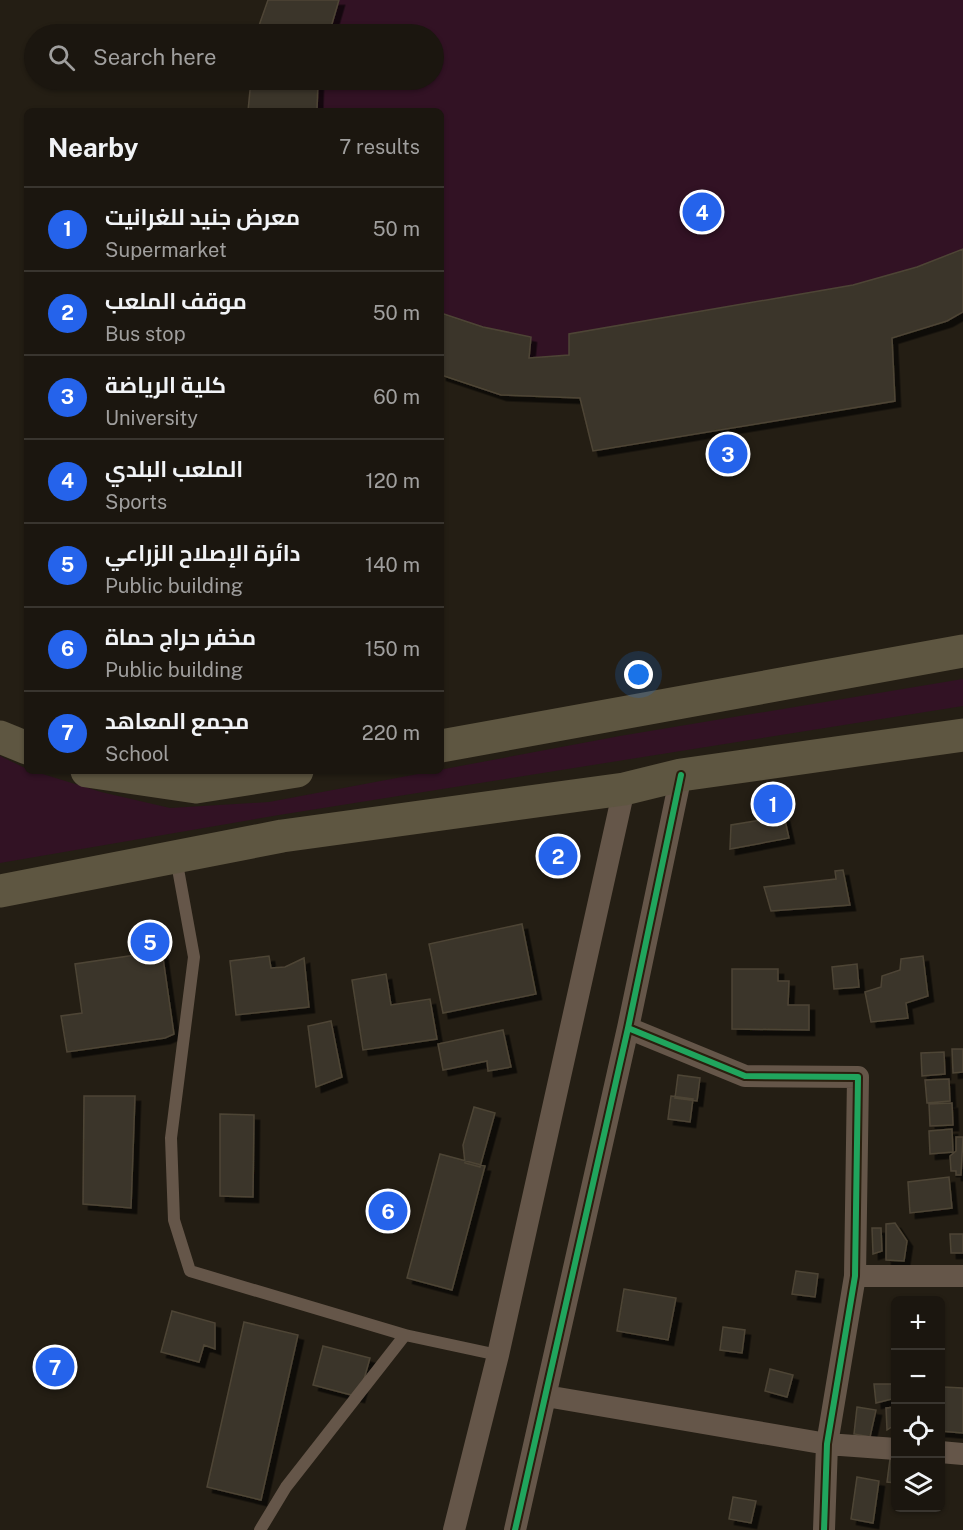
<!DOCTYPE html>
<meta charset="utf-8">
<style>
:root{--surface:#1b160f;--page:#241f18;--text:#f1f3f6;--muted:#a09f9e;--line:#39352f;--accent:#2563eb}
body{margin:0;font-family:"Public Sans",Cairo,sans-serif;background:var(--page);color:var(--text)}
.controls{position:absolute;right:18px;bottom:18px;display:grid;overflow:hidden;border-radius:9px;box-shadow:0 2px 4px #0004}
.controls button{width:54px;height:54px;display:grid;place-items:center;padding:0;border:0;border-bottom:2px solid var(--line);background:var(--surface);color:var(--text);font:30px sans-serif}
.you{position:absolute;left:639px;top:675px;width:21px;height:21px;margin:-15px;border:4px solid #fff;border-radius:50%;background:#1a73e8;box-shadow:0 0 0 9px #1a73e833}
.badge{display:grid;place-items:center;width:39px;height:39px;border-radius:50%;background:var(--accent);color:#fff;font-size:20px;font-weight:700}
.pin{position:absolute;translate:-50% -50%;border:3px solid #fff;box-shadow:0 2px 6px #0006}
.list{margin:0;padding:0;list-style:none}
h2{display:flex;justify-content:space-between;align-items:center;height:78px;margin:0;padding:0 24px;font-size:26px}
h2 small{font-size:20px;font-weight:400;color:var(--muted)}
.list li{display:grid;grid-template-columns:39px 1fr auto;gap:18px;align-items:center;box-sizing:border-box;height:84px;padding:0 24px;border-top:2px solid var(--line)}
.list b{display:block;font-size:22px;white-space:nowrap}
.list p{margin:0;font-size:20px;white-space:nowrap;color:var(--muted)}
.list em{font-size:20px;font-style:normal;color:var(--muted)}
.icon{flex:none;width:33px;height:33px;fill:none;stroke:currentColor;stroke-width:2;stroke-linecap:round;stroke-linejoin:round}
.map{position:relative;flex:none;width:963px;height:1530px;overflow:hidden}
.search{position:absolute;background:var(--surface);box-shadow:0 2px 4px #0004;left:24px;top:24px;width:420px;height:66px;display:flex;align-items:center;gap:15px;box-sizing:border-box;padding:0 21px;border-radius:33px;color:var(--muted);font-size:22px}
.panel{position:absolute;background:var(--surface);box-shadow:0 2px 4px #0004;left:24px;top:108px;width:420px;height:666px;border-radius:9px}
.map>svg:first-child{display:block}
.green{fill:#321224}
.building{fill:#3b3529;stroke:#4e4536;stroke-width:1.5;filter:url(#shadow)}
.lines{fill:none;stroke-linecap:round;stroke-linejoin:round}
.service{stroke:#655649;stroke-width:12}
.minor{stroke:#655649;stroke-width:22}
.primary{stroke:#5e5641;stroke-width:33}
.cycleway-casing{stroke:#2a1f0e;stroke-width:10}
.cycleway{stroke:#20a55d;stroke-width:6}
</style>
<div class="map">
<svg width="963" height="1530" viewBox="0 0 963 1530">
<defs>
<filter id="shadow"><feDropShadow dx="5.5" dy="5.5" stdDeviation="0" flood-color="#0009"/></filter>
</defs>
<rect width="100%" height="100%" fill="#241e14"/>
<path class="green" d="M268,0H963V312L947,321L892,338L580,398L501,395L441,375V111H248L251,80H434V34H256Z
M963,679V706L279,815L0,863V756L27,769V771H33L101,792L170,808L269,802L620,736Z"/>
<path class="building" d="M268,0H339L329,34H256Z
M251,80H318L317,111H248Z
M963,249V312L947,321L892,338L895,401L593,451L580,398L501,395L441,375V313L483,327L531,337L529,358L569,355V334L853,285L917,267Z
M784,816L789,838L730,849L731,825Z
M843,870L850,905L771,911L764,887L836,879L835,871Z
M522,924L536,994L443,1013L429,944Z
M162,951L174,1034L165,1038L67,1052L61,1016L82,1013L75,964Z
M269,956L271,968L285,967L304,958L309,1007L236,1015L230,961Z
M923,956L928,996L906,1003L908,1018L871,1022L865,992L881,987L882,976L900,970L901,959Z
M857,964L859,987L834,989L832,967Z
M732,969H778V981H789L788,1005H809V1030L732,1029Z
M386,974L391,1005L430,999L437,1039L363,1050L352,980Z
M331,1021L342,1077L316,1087L308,1026Z
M503,1030L511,1067L488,1071L487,1061L443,1070L438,1044Z
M952,1049H963V1072L953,1073Z
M944,1052L945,1074L922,1076L921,1053Z
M678,1075L700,1078L697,1101L675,1098Z
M949,1079L950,1101L927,1103L925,1080Z
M84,1096H135L131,1208L83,1204Z
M671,1096L693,1099L690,1122L668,1119Z
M952,1103L953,1125L930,1126L929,1104Z
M474,1107L495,1113L480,1167L465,1163L463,1145Z
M220,1114L254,1115L253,1197L220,1196Z
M952,1129L953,1152L930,1154L929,1131Z
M956,1137H963L961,1175H956V1171H951L950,1156L956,1151Z
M440,1154L485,1166L452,1290L407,1278Z
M949,1177L952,1208L910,1213L908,1182Z
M895,1223L907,1241L904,1261L886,1260V1224Z
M872,1228H881L882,1251L873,1254Z
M950,1234H963V1253H951Z
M796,1271L818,1274L815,1297L792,1294Z
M624,1289L676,1298L668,1340L617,1331Z
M172,1311L215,1323V1349L204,1345L199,1362L161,1352Z
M244,1322L298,1335L261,1500L207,1487Z
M723,1327L745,1330L742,1353L720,1350Z
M323,1346L370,1358L359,1397L313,1385Z
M770,1369L793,1375L787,1397L765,1391Z
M874,1384H896V1398L876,1403Z
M943,1387L963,1388V1433L940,1431Z
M857,1407L876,1410L870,1437L854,1434Z
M896,1407V1424L887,1430L886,1408Z
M890,1459H896V1483L887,1482Z
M857,1477L879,1481L873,1523L851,1519Z
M733,1497L756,1501L751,1523L729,1519Z"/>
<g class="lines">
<path class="service" d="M176,858L194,957L171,1138L174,1220L190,1271L405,1335L498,1355
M260,1530L286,1487L405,1335"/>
<path class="minor" d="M628,1028L745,1076L858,1077L855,1276L827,1444L824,1530
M855,1276H963
M546,1396L827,1444L896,1449
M940,1452L963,1454
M454,1530L498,1355L624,789
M515,1530L628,1028L681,775"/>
<path class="primary" d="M0,737L27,748
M441,746L963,651
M87,771L196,787L297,771
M0,891L282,836L624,789L681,775L963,735"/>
<g class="cycleway-casing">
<path id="cycleway" d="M628,1028L745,1076L858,1077L855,1276L827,1444L824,1530
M515,1530L628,1028L681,775"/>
</g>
<use href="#cycleway" class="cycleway"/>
</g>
</svg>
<div class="controls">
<button>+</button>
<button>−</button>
<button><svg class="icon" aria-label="locate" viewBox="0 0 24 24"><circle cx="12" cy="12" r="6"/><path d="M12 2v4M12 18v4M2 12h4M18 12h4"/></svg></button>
<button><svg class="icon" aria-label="layers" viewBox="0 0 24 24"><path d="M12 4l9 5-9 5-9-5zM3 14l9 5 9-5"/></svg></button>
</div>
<div class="you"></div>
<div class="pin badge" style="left:773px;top:804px">1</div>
<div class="pin badge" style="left:558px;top:856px">2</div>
<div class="pin badge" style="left:728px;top:454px">3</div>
<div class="pin badge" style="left:702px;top:212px">4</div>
<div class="pin badge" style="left:150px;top:942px">5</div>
<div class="pin badge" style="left:388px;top:1211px">6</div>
<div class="pin badge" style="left:55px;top:1367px">7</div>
<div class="search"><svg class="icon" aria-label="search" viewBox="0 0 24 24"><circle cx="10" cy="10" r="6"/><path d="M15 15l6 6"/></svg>Search here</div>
<section class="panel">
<h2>Nearby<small>7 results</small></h2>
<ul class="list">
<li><span class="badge">1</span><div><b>معرض جنيد للغرانيت</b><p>Supermarket</p></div><em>50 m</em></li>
<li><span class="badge">2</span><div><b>موقف الملعب</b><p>Bus stop</p></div><em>50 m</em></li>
<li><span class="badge">3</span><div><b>كلية الرياضة</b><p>University</p></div><em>60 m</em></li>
<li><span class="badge">4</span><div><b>الملعب البلدي</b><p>Sports</p></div><em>120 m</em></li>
<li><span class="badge">5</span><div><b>دائرة الإصلاح الزراعي</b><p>Public building</p></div><em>140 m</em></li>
<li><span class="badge">6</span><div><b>مخفر حراج حماة</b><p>Public building</p></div><em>150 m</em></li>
<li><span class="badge">7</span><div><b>مجمع المعاهد</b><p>School</p></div><em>220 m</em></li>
</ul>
</section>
</div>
